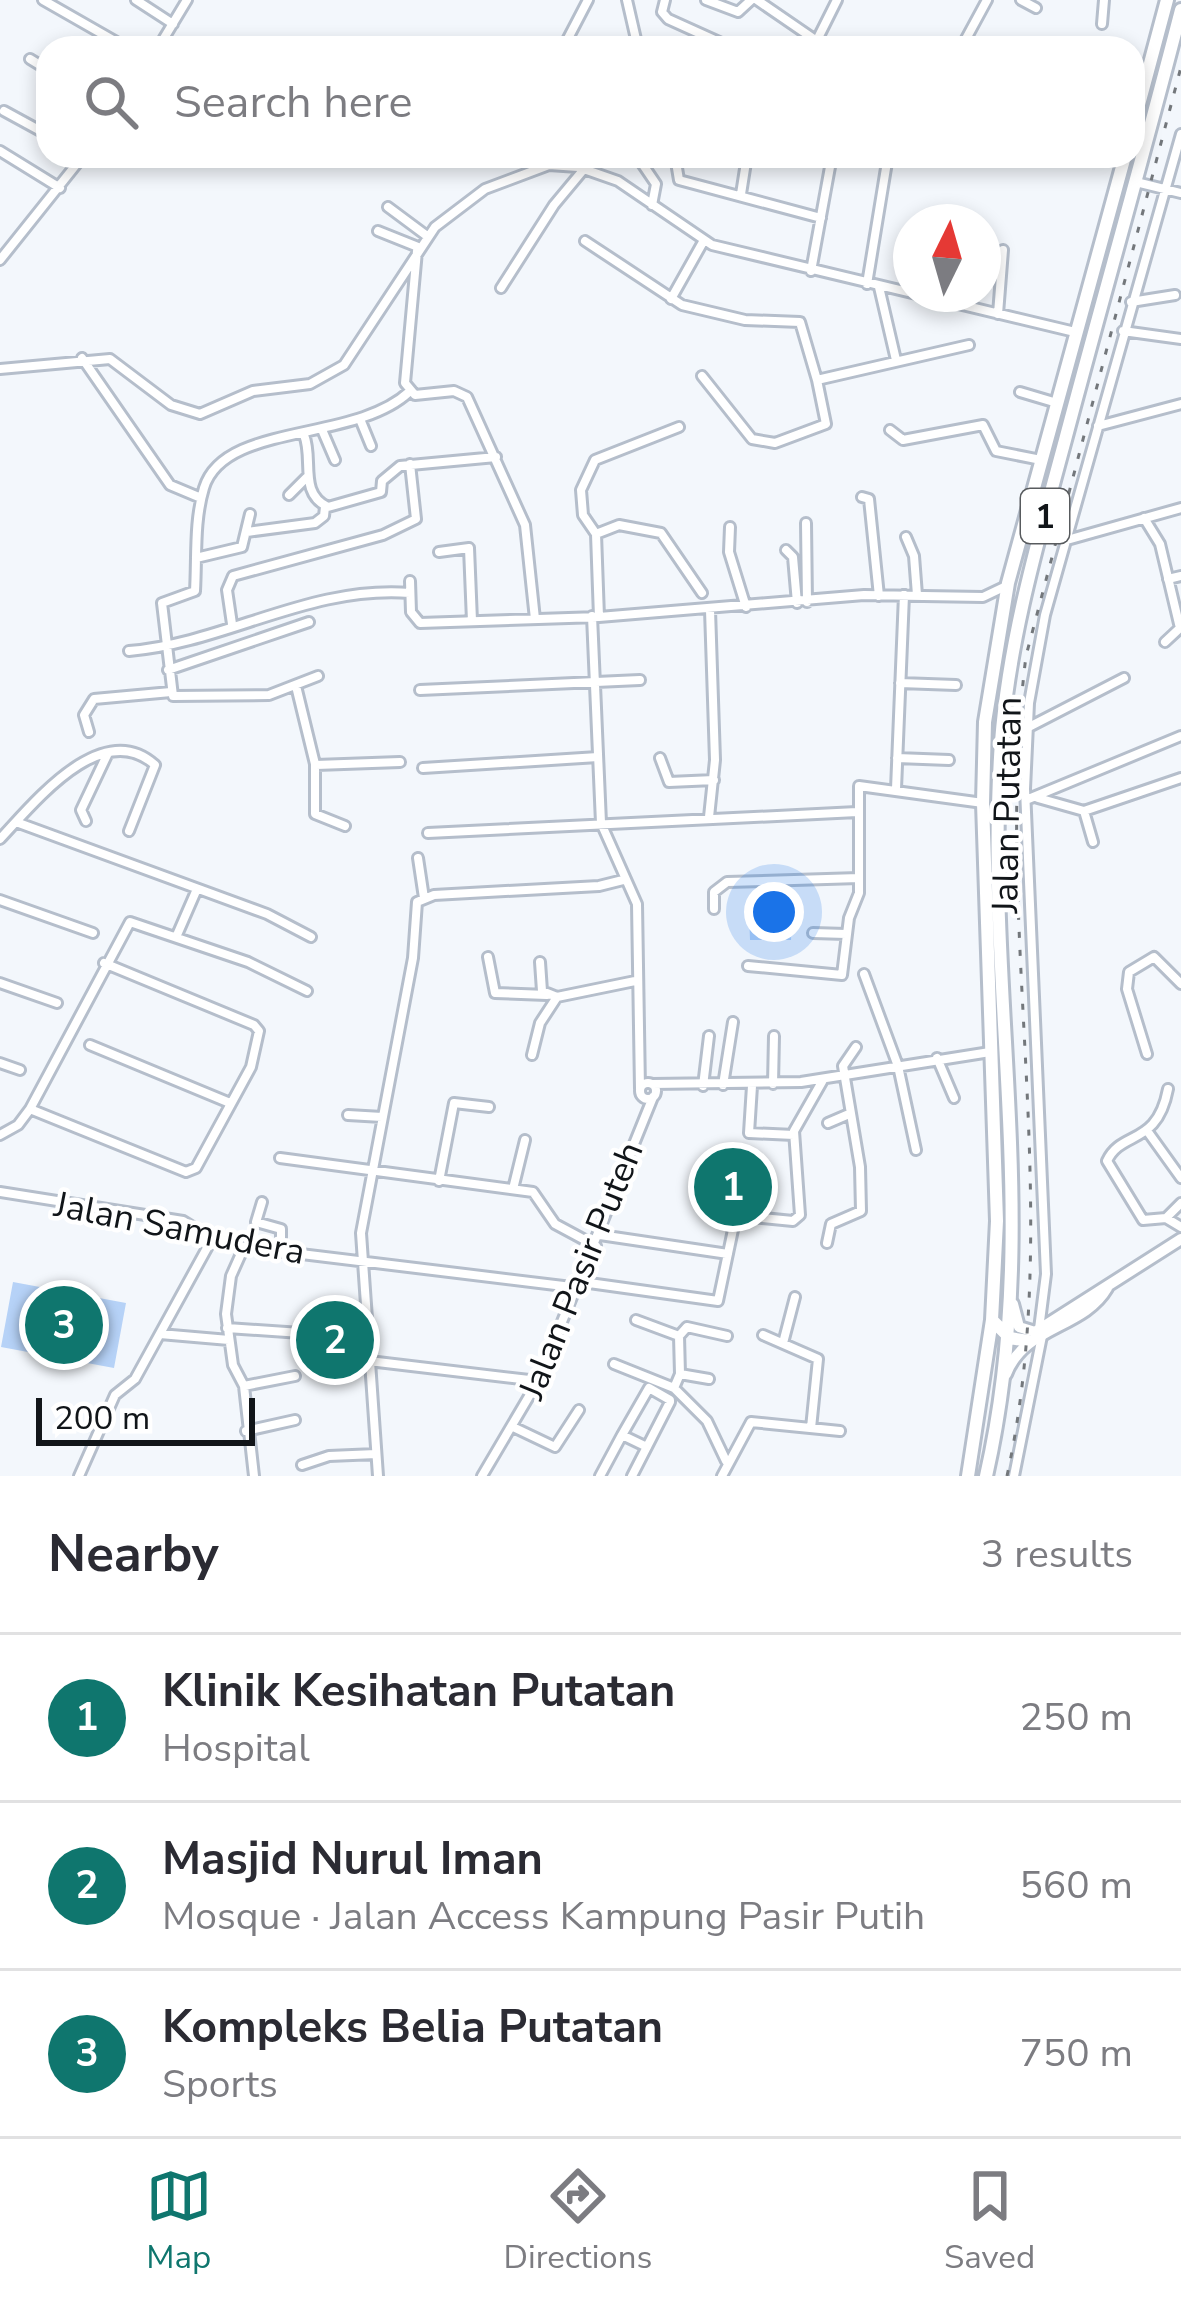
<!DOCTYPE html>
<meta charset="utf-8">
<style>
:root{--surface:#fff;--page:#f2f2f3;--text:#2b2b33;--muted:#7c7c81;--line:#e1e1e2;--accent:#0f766e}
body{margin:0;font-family:"Nunito Sans",sans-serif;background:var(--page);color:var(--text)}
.compass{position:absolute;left:893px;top:204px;width:108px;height:108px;border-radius:50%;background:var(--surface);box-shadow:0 6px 18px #0003;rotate:5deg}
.scale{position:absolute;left:36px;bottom:30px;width:219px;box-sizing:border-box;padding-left:12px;border:6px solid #111519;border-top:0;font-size:33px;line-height:42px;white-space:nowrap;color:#111519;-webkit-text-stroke:9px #fff;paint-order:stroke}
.you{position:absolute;left:774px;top:912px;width:42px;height:42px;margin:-30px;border:9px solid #fff;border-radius:50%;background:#1a73e8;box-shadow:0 0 0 18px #1a73e833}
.badge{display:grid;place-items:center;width:78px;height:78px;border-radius:50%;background:var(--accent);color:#fff;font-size:39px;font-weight:700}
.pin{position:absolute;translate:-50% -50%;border:6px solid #fff;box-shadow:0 3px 12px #0006}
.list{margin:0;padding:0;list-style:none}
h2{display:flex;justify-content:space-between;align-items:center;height:156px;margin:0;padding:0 48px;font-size:51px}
h2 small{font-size:39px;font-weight:400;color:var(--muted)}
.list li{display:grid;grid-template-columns:78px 1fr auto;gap:36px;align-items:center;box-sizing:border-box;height:168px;padding:0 48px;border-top:3px solid var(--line)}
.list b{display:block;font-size:45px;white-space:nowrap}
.list p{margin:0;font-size:39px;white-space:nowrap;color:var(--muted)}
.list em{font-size:39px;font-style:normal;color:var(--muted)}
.icon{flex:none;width:66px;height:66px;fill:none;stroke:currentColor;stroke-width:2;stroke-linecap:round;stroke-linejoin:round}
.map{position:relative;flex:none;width:1181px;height:1476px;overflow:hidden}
.search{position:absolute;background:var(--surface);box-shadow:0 6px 18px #0003;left:36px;right:36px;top:36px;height:132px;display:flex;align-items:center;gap:30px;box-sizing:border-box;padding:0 42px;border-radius:36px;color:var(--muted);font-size:45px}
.sheet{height:660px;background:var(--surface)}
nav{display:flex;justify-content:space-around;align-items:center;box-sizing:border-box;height:168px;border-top:3px solid var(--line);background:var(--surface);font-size:33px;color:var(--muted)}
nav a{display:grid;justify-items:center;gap:6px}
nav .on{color:var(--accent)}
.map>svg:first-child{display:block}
.built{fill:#e3ecf6}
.grass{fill:#b6d2f7}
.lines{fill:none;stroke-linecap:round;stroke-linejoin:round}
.minor-casing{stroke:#b5becb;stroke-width:14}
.major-casing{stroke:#b5becb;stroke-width:16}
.highway-casing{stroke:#b5becb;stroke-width:18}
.minor{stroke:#fff;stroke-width:8}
.major{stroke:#fff;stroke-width:10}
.highway{stroke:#fff;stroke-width:12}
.rail{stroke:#73777b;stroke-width:3;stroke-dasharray:6 12;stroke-linecap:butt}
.labels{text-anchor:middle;stroke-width:9;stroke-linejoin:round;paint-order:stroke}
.shield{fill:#fff;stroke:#585b5e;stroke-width:3}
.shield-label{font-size:33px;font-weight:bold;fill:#111519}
.street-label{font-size:36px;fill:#111519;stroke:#fff}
</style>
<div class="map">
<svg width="1181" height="1476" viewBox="0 0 1181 1476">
<rect width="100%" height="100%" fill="#f3f7fc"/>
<path class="built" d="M725,1150L750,1151L746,1219L706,1216L707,1201L718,1200L720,1174L709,1173L710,1163H724Z"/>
<path class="grass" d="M749,913L792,919L791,940H750Z
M13,1282L126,1303L114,1368L1,1347Z"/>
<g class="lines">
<g class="minor-casing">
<path id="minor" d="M43,0L127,48
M136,0L173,24
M627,0L638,48
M665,0L662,12L668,19L730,47
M706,0L738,12L751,0
M757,0L827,48
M1021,0L1036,8
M1102,24L1104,0
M817,40L837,0
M158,48L187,0
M563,48L588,0
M961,48L987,0
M1111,48L1112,46
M30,59L48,70
M4,111L48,135
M0,151L60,188
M619,156H629
M637,156L656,184L652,205
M675,156L679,180L821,218
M1136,182L1181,193
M741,194L747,156
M388,207L427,236
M378,231L418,247
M585,241L682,305L745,320L800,322L817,380
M417,251L405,383L415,395L454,391L467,397L525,525L535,619
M0,260L83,156
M811,271L832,156
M867,284L888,156
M879,287L896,360
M501,288L554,205L584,169
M671,299L703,242
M1131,302L1175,295
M998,314L1003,250
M1123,331L1181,339
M82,358L170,485L201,498
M0,369L110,359L171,405L200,414L253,391L310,384L344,365L435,227L485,189L549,165L578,167L618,181L712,245L1075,332
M702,376L752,439L775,443L826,424L817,380L969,345
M1020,392L1057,403
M360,419L371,446
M1098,426L1181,404
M890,430L903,440L983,425L996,451L1041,460
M323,432L335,460
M304,435C314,459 298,493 328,507L381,492L382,481L400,466L496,457
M289,495L306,478
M862,497L869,499L879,596
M1144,518L1160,544L1180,628L1165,642
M806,523L807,602
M730,527L729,552L746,607
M247,532L315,523L324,516L325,507
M596,534L619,525L661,533L702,593
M906,537L914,556L917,595
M1067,540L1181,508
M786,550L793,557L797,603
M439,552L469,548L472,621
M196,558L242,547L250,514
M1168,579L1181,576
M410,581L411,612L420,623L599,617L864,595L983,597L1004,587
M592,616L601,823L637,904L640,1089
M599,617L596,534L583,515L581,490L595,460L679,427
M232,624L227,590L233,576L383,535L416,519L410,464
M129,651C226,643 309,585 410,593
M168,670L309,622
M318,676L269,695L173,696L162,603L195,591C197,557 194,521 204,488C224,422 354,443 409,392
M900,683L956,685
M296,686L315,764V814L345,826
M420,690L640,680
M1027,728L1124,678
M89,732L84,715L94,699L171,692
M660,758L669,782L714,780
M897,758L949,760
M316,765L400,762
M423,768L598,757
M896,789L904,595
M1038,798L1084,811L1181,778
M1026,800L1181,736
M1084,811L1093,842
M709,817L715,760L710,610
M86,821L81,810L108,753
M16,822L267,914L311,937
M428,833L857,812
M0,839C34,803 102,717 155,765L129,831
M418,858L424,898
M0,900L93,933
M714,909V892L727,882L859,878
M813,933L846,934
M177,935L197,889
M488,957L495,993L547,995
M540,962L542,991L557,997L635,981
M748,966L842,975L849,918L859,893V786L983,803
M864,974L898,1066L916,1150
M0,983L57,1003
M90,1045L230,1103
M1147,1054L1127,989L1129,972L1154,957L1181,984
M532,1055L540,1023L557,997
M937,1058L954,1098
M0,1063L20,1070
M640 1091a8 8 0 1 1 16 0a8 8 0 1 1-16 0Z
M652,1084L801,1082L990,1052
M773,1084L774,1036
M723,1085L733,1022
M703,1086L709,1036
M752,1086L749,1133L794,1135
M1168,1089C1157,1147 1121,1130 1107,1161L1143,1220L1166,1218L1181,1227
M30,1109L186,1172L196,1168L251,1067L259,1031L254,1025L104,963
M348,1115L382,1117
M828,1123L849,1114
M1148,1132L1181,1178
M0,1135L18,1125L30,1109L130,922L248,962L307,991
M280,1158L533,1192L555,1224L596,1246
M439,1181L454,1103L489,1107
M513,1189L525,1140
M0,1192L183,1221L212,1239L244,1247L580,1288
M262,1202L256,1222L281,1229V1252
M1166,1218L1181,1203
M600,1235L728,1254
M827,1243L831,1224L861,1211L860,1167L843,1066L856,1047
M244,1247L231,1276L226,1314L233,1365L244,1386L254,1476
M582,1282L718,1301L734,1225L753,1217L793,1221L800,1215L794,1131L823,1080
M636,1320L679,1336L680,1374L674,1388
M227,1328L301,1333
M1039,1329L1046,1274L1025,789L1029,703L1045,615L1181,134
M160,1334L229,1340
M763,1335L818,1359L811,1428
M679,1336L687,1327L727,1336
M783,1343L795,1297
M369,1361L538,1381
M614,1364L674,1388L707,1421L726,1461
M680,1374L709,1379
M244,1386L295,1376
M513,1427L555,1447L579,1410
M246,1431L295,1420
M302,1465L329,1456L376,1454
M79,1476L115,1395L135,1379L212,1239
M378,1476L361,1233L413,958L417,902L434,895L599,886L623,880
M482,1476L538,1381L653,1097
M600,1476L622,1435
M632,1476L670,1402V1400L649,1388L622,1435L647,1447
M722,1476L751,1422L840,1431
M1014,1476L1042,1336"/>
</g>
<g class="major-casing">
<path id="major" d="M1013,1304L1019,1327L1035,1332L1181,1239
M1006,1374C1025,1325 1083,1329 1107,1288"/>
</g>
<g class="highway-casing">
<path id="highway" d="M1133,127L1167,0
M992,1320L1010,1338L1028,1341
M968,1476L992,1320L997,1221L983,803L985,722L1008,583L1125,156
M986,1476C1044,1221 983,994 1001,742C1009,639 1038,540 1065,440C1103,297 1144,154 1181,10"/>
</g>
<use href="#minor" class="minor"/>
<use href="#major" class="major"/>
<use href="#highway" class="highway"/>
<path class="rail" d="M1007,1476C1066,1205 992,929 1026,656L1181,67"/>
</g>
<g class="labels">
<rect class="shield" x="1021" y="489" width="48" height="54" rx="9"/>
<g class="shield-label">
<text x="1045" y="528">1</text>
</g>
<g class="street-label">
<text transform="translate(1006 805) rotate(-89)" y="13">Jalan Putatan</text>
<text transform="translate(180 1227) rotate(11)" y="13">Jalan Samudera</text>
<text transform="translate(580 1270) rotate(-68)" y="13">Jalan Pasir Puteh</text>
</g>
</g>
</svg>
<svg class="compass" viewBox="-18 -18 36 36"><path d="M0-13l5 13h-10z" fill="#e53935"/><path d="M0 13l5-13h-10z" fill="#7c7c81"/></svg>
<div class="scale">200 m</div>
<div class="you"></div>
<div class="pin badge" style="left:733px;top:1187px">1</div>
<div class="pin badge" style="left:335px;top:1340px">2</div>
<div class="pin badge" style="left:64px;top:1325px">3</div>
<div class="search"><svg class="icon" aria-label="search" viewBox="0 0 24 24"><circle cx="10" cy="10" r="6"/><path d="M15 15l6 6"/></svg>Search here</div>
</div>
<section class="sheet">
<h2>Nearby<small>3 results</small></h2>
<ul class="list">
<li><span class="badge">1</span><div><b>Klinik Kesihatan Putatan</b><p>Hospital</p></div><em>250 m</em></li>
<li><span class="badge">2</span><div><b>Masjid Nurul Iman</b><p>Mosque · Jalan Access Kampung Pasir Putih</p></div><em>560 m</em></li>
<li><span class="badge">3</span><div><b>Kompleks Belia Putatan</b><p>Sports</p></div><em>750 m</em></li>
</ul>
</section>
<nav>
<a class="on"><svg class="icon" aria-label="map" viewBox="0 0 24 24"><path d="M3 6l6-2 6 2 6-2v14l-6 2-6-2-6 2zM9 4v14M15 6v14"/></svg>Map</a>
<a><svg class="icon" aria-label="directions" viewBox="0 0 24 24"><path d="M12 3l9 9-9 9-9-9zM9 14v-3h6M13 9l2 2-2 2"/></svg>Directions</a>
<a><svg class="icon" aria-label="saved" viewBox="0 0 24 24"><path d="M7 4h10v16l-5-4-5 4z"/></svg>Saved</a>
</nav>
